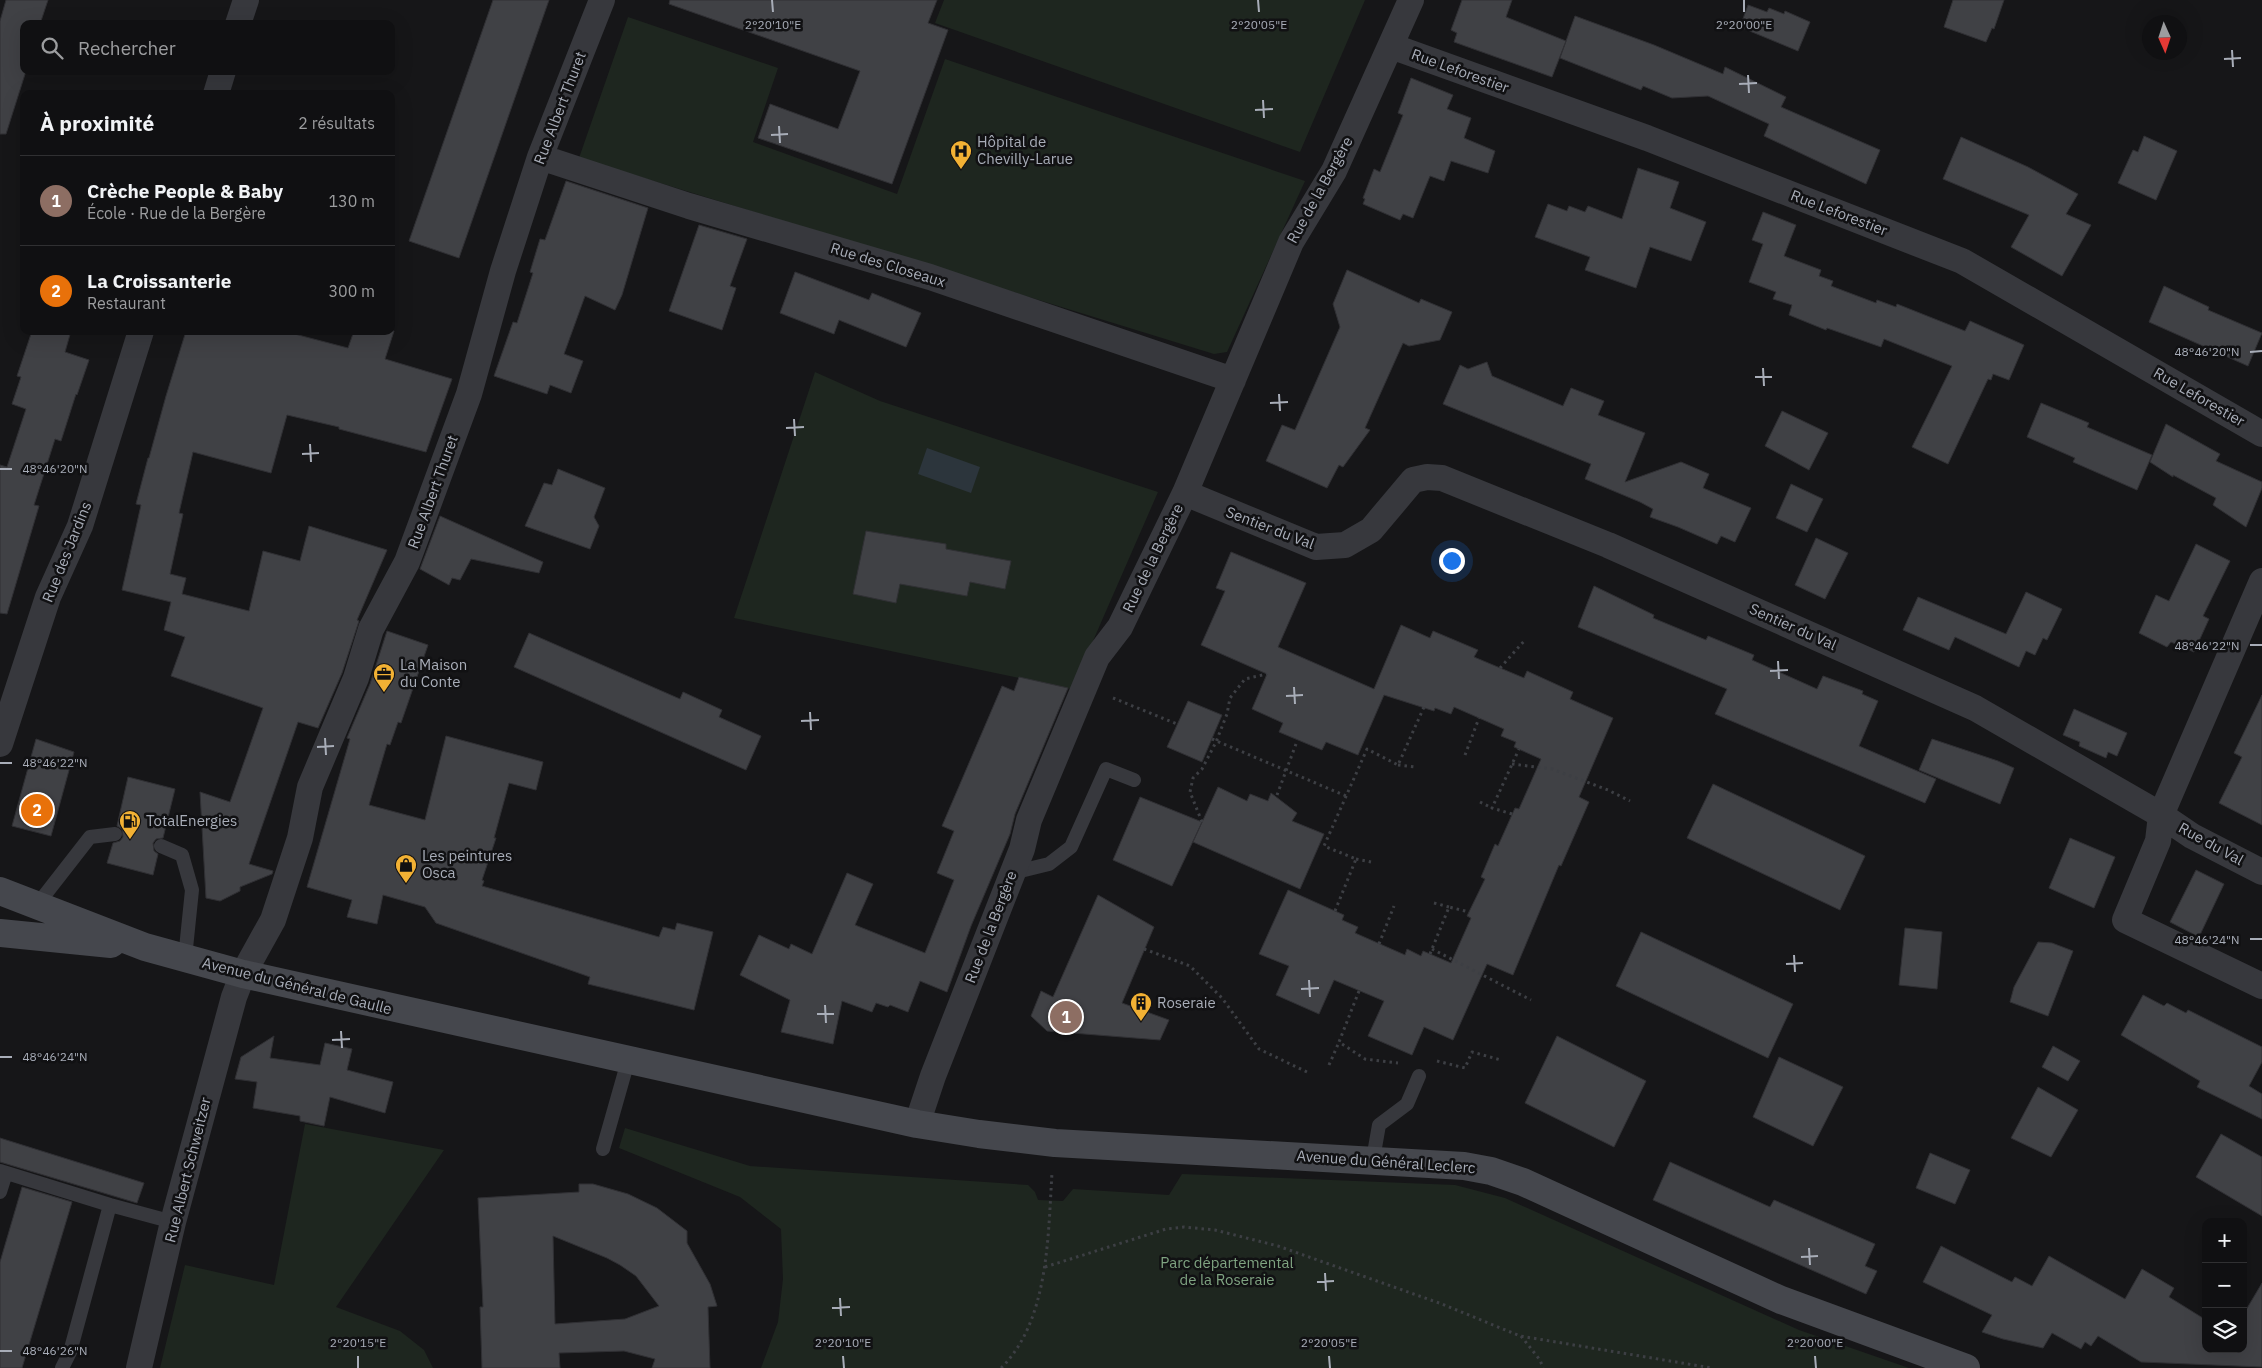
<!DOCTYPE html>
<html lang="fr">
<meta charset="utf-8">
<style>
:root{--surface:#101012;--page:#1e1e20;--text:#f1f3f6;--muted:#9c9d9f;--line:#303032;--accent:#f2b134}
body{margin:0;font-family:"IBM Plex Sans",sans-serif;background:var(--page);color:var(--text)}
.controls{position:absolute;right:15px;bottom:15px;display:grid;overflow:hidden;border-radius:10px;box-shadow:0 5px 20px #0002}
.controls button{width:45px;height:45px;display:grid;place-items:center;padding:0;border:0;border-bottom:1px solid var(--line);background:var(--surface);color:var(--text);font:25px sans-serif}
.compass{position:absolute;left:2142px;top:15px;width:45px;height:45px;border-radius:50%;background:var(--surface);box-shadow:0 5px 20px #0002;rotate:177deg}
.you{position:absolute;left:1451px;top:560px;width:18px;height:18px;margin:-12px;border:4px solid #fff;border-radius:50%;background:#1a73e8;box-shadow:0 0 0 8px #1a73e833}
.badge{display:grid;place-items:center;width:32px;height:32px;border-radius:50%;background:var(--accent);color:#fff;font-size:16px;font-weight:700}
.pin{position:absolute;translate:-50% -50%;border:2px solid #fff;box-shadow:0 1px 5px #0006}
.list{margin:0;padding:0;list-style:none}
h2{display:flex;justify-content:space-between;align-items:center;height:65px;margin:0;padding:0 20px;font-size:21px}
h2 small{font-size:16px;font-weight:400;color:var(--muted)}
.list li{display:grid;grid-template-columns:32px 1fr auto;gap:15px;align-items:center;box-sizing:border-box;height:90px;padding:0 20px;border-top:1px solid var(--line)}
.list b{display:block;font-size:19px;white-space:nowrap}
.list p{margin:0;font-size:16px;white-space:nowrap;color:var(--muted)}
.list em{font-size:16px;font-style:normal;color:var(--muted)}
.icon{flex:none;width:28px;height:28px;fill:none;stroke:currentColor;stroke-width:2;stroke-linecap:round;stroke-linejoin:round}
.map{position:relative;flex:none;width:2262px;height:1368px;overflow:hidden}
.search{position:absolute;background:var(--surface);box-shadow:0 5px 20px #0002;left:20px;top:20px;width:375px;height:55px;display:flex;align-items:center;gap:12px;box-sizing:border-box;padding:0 18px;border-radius:10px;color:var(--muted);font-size:19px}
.panel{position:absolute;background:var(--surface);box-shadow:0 5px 20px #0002;left:20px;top:90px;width:375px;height:245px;border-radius:10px}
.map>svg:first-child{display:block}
.green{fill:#1e261f}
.water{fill:#2c353c}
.building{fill:#404145;stroke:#303034;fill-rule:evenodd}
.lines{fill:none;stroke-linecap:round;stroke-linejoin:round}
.path{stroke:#3d3f44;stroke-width:3;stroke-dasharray:2.5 4;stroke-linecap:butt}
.service{stroke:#37383d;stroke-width:14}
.minor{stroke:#37383d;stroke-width:26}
.secondary{stroke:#45474d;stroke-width:28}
.ticks{fill:none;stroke:#a8adb8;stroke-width:2}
.labels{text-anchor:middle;stroke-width:5;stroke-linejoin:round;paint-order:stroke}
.street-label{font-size:15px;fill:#a8adb8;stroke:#111113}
.poi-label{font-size:15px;fill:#a8adb8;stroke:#111113;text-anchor:start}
.park-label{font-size:15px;fill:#7fa381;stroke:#111113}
.ticks-label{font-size:12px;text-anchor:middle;fill:#a8adb8;stroke:#111113;stroke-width:5;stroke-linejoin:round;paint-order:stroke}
</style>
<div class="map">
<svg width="2262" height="1368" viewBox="0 0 2262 1368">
<rect width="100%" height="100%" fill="#161618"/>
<path class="green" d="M944,0H1365L1300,152L935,23Z
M628,17L778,68L753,142L897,194L945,59L1305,181L1227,352L1214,354L579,158Z
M815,372L880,401L1158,492L1072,689L734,618Z
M305,1124L444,1150L336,1307L400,1331L424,1350L433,1368H160L185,1265L274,1285Z
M625,1128L750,1166L1028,1185L1035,1192L1038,1200L1063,1201L1073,1189L1169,1195L1182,1174L1455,1185L1505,1198L1799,1330L1909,1368H761L778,1322L783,1279L781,1229L740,1197L619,1148Z"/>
<path class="water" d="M927,448L980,467L971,493L918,474Z"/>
<path class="building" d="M6,0H48L40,24H24V71H26L6,134H0V21Z
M493,0H549L459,258L409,241Z
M670,0H937L928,23L948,30L892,184L758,138L770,104L838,129L860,71L669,4Z
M1462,0H1512L1506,17L1566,41L1552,77L1454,42L1457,33L1451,30Z
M1953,0H2004L1994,29L1992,28L1986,42L1944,27Z
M1748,5L1767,12L1769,8L1784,14L1785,11L1810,22L1798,51L1740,27Z
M1575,16L1654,45L1723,74L1725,67L1786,97L1781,107L1880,150L1866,184L1764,136L1769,124L1708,96L1672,98L1643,86L1641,90L1560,58Z
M1411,78L1453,95L1447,109L1471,118L1464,138L1495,151L1488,173L1451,161L1444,181L1430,176L1413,218L1403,214L1400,220L1363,204L1365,199L1363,198L1374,169L1380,172L1403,115L1398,113Z
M2144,136L2177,151L2156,200L2118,183L2133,150L2138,152Z
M1961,137L2028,167L2078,194L2066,214L2091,225L2062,276L2011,247L2029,215L1943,179Z
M1638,168L1679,182L1670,208L1706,222L1691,261L1650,247L1636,288L1585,270L1590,257L1535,237L1548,204L1567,211L1569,206L1585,212L1588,206L1622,219Z
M566,181L648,208L622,295L615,310L585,296L564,354L583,361L571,393L550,385L547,394L494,376L513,322L517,323L533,273L530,272L540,239L545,240Z
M1763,212L1796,225L1784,256L1821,270L1819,276L1833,281L1831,286L1876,303L1877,300L1896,307L1897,304L1965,331L1970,321L2024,345L2009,380L1993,374L1991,380L1988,379L1948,464L1912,447L1952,366L1884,339L1881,347L1827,328L1826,330L1789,315L1792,305L1773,299L1776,292L1749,282L1763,244L1752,240Z
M699,225L747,239L730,286L736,288L722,330L669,311Z
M1347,270L1419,303L1421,299L1452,312L1440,340L1409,346L1403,343L1365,428L1370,430L1343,467L1339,465L1327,488L1266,461L1282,425L1295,430L1340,327L1333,304Z
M795,272L869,300L872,293L921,313L906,347L839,320L834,334L780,313Z
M2164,286L2209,307L2208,310L2262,333L2248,366L2149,322Z
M32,331H71L65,352L89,360L77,395L76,394L61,441L55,439L34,505L39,506L7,614L0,613V465L7,467L26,409L12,404L21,377L17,376Z
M186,331H283L348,348L354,331H394L385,359L452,379L426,452L339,429V427L287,415L271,473L193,452L179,513L183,514L170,574L186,578L182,594L249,611L263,551L300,561L309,526L387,550L357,620L359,621L342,673L318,728L298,722L249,864L273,871L272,874L240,887V891L220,901L206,898L200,792L230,802L263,708L171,676L185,637L164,630L171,602L122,590L141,505L136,504L148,458H149L166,396Z
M1487,362L1492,376L1563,406L1571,388L1604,401L1598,415L1645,433L1625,482L1681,462L1709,474L1703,488L1751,508L1735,542L1721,536L1717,544L1678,527L1650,517L1653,509L1640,502L1585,479L1591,464L1443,404L1460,365L1468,369Z
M2041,403L2089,423L2087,427L2152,455L2137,490L2073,462L2075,458L2027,437Z
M1782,411L1828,433L1809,470L1765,446Z
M2166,424L2220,454L2216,461L2262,482V488L2246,527L2213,505L2216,498L2173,475V477L2150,462Z
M558,469L605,488L594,517L599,526L590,549L525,526L544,483L552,485Z
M1791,484L1823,499L1807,532L1776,518Z
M440,516L543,562L539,573L471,559L460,580L452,578L449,585L420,569Z
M866,531L946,544V549L1011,561L1005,589L970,582L967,596L900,584L896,603L853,594Z
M1816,538L1848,553L1825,599L1795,585Z
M2196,544L2230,561L2203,616L2209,619L2194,652L2171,642L2167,647L2139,633L2156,595L2169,601Z
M1231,552L1306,583L1278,647L1374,689L1401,625L1430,638L1433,631L1478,650L1474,657L1524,678L1527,671L1573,692L1570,699L1613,718L1579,797L1589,802L1561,866L1559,865L1513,975L1487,964L1453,1040L1424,1027L1412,1055L1368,1036L1384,1001L1334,980L1319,1014L1276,995L1289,966L1259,954L1288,890L1344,915L1342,920L1358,927L1355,933L1405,955L1407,949L1421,956L1423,951L1451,963L1471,918L1467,916L1485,879L1481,877L1495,844L1498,846L1515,808L1519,809L1541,759L1514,747L1516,742L1501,736L1504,729L1454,707L1451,714L1435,708L1434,711L1384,695L1358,755L1326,742L1322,750L1279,732L1283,723L1252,709L1267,674L1201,645L1225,591L1216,588Z
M1594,586L1654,615L1653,618L1706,640L1708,636L1754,655L1752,660L1817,689L1823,676L1863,691L1862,694L1878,701L1859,746L1936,779L1925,803L1715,714L1727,689L1578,627Z
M2026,592L2062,609L2047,640L2043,638L2035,655L2026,651L2019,667L1955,637L1949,650L1903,630L1918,597L2006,634Z
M387,631L428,645L401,723L398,722L390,745L387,744L369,805L425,820L446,736L543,762L536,790L509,783L494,838H496L482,880L484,881L482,886L659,937L663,927L675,930L677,923L713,932L694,1010L588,984L590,977L436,923L425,907L383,895L377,924L347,917L352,900L307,887L350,739L347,738L370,684Z
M529,633L680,699L683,692L722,710L719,717L761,736L746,770L514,667Z
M1019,677L1068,688L1015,814L1010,834L971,926L947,992L920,981L908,1012L890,1005L888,1007L876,1003L872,1012L842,1001L833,1044L781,1032L790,1000L740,975L759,935L789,949L791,944L812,954L847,873L873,884L855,925L925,953L954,880L937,873L954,831L942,826L1002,686L1014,691Z
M2262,695V825L2219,803L2242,757L2234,753Z
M1188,701L1222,715L1202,762L1167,747Z
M2074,709L2127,733L2117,756L2108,752L2106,758L2079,746L2080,742L2063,735Z
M36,739L74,752L51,836L12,826Z
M1932,739L1998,761L2014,768L2000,804L1919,770Z
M128,777L175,789L163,838L156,839L153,843L154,851L158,854L153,875L107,863L113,843L120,841L123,837L122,829L117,826Z
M1713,784L1865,856L1840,910L1687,838Z
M1218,787L1247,801L1250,794L1268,801L1271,793L1297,813L1292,821L1324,834L1300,889L1193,842Z
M1140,797L1202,822L1172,886L1113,860Z
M2070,838L2115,857L2094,908L2049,888Z
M2196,870L2224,884L2199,937L2170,922Z
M1098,895L1154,927L1122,1003L1169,1020L1160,1040L1047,1031L1031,1016L1041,991L1053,997Z
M1905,928L1942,932L1937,989L1899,985Z
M1641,932L1793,1004L1768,1058L1616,986Z
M2038,942L2052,943L2073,951L2048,1016L2010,1002L2014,987Z
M2143,995L2164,1006L2167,1003L2186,1013L2188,1010L2262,1047V1062L2249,1086L2262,1094V1119L2197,1087L2200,1081L2121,1035Z
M274,1036L270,1058L320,1065L325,1043L352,1049L347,1070L393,1082L385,1113L330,1097L324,1126L300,1121V1116L253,1108L257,1082L235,1079L241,1057Z
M1557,1036L1646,1081L1614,1147L1525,1103Z
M2053,1046L2080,1061L2068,1081L2042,1067Z
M1779,1057L1843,1087L1813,1146L1753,1117Z
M2038,1087L2078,1110L2051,1157L2011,1138Z
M2221,1134L2262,1157V1216L2196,1177Z
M0,1138L144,1183L137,1203L0,1162Z
M1930,1153L1970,1170L1955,1204L1916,1188Z
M1670,1162L1770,1207L1774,1200L1875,1244L1865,1266L1877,1271L1866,1294L1653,1200Z
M579,1184H593L628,1194L657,1208L687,1231V1243L710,1284L717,1306L708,1307L710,1368H652L655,1359L624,1351L559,1353L560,1368H482L480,1307H483L478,1198L579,1192ZM553,1236L607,1258L620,1265L636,1276L659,1306L625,1319L555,1324Z
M22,1187L72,1202L22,1368H0V1262Z
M1941,1246L2012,1282L2015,1277L2032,1286L2049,1256L2125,1299L2142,1269L2174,1288L2169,1297L2206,1320V1349H2243V1315L2262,1283V1367L2141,1362L2098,1336L2091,1346L2085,1342L2081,1349L2052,1333L2043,1348L2003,1339L1982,1332L1992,1315L1923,1282Z"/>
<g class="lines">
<path class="path" d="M1500,668L1525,640
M1113,698L1177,724
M1212,739L1346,796
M1465,755L1479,718
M1512,764L1552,769L1608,790L1630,801
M1398,765L1416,767
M1277,795L1296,744
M1480,802L1492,808
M1512,814L1492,808L1519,749
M1202,822L1190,792L1193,778L1202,769L1216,742L1227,714L1230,698L1245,679L1267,674
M1356,859L1371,862
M1434,903L1449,907
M1335,911L1356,859L1324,846L1367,749L1398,765L1424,707
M1379,944L1394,906
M1144,949L1190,966L1222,998L1259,1049L1309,1073
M1432,949L1531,1000
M1430,954L1449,907L1469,912
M1359,991L1339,1042L1365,1059L1398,1063
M1437,1061L1465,1068L1472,1052L1501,1060
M1329,1065L1339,1042
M1045,1267L1166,1229L1184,1227L1215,1230L1278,1246L1442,1304L1520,1336L1712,1368
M1521,1336L1540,1360L1543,1368
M1001,1368C1049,1321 1048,1235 1052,1173"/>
<path class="service" d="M161,846L182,855L192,890L185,958
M1012,873L1049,864L1071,847L1106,769L1134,780
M37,905L90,837L115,834
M603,1149L628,1061
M1373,1159L1379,1125L1407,1104L1419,1076
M0,1171L110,1205L173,1222
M0,1192L6,1173
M62,1368L70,1352L110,1205"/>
<path class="minor" d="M238,24L246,0
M1391,46L1647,138L1962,261L2262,434
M216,94L223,71
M540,157L689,206L930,277L1233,380
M1185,493L1316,547L1345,545L1371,530L1413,480L1427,477L1442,478L1608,545L1975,708L2161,815L2192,836L2262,872
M2262,581L2161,815L2158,841L2125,920L2262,986
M0,744L48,597L80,526L141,331
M917,1124L933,1076L1022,849L1029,820L1097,657L1120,627L1185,493L1291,242L1334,171L1411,0
M139,1368L173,1222L234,997L243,974L273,920L300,838L310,787L356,678L371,629L407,562L469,394L503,271L540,157L602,0"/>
<path class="secondary" d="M0,891L145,947L243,974L917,1124L979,1134L1055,1143L1464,1166L1491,1171L1523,1182L1781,1300L1966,1368
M0,933L111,944"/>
</g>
<path class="ticks" d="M772,0L773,12M1258,0L1259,12M1744,0V12M2232,50L2233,67M2224,59L2241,58M1748,75L1749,93M1739,84L1757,83M1263,100L1264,118M1255,110L1273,109M779,126L780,143M771,135L788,134M2250,352L2262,351M1763,368L1764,386M1755,377H1772M1279,394L1280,411M1270,403L1288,402M794,419L795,436M786,428L804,427M310,444L311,462M302,454L319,453M0,469H12M2250,645H2262M1778,661L1779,679M1770,671L1788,670M1294,687L1295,704M1286,696L1303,695M810,712L811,730M801,721L819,720M325,738L326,755M317,747L334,746M0,763H12M2250,939H2262M1794,955L1795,972M1786,964L1803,963M1309,980L1310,997M1301,989L1319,988M825,1005L826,1023M817,1014H834M341,1031L342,1048M332,1040L350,1039M0,1057H12M1809,1248L1810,1265M1801,1257L1818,1256M1325,1273L1326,1291M1317,1282L1334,1281M840,1298L841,1316M832,1308L850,1307M0,1351H12M358,1356V1368M843,1356L844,1368M1329,1356L1330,1368M1815,1356L1816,1368"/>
<defs>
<g id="hospital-pin" transform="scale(1.125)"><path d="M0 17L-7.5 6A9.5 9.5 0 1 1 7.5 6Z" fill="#f2b134" stroke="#111113"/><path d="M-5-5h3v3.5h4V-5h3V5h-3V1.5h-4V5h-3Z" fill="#111"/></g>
<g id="office-pin" transform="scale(1.125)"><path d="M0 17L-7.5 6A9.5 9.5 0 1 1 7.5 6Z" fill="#f2b134" stroke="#111113"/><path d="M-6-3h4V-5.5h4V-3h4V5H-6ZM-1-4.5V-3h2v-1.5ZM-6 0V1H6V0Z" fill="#111"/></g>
<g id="fuel-pin" transform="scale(1.125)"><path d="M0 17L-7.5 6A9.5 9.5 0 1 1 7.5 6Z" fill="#f2b134" stroke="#111113"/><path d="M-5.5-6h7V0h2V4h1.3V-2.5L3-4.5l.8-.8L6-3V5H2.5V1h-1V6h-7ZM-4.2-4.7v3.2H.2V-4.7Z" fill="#111"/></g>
<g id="shop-pin" transform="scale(1.125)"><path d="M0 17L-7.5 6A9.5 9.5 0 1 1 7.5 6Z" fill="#f2b134" stroke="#111113"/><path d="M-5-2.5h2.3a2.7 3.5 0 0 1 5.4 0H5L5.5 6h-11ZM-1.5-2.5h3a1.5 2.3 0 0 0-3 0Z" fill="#111"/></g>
<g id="building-pin" transform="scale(1.125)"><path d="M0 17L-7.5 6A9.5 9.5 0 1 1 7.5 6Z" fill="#f2b134" stroke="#111113"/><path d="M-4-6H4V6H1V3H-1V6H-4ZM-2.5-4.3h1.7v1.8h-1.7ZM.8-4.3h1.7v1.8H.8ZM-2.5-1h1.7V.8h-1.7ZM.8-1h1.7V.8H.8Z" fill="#111"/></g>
</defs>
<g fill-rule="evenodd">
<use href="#hospital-pin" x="961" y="151"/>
<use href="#office-pin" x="384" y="674"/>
<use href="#fuel-pin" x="130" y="821"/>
<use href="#shop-pin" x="406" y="865"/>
<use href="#building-pin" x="1141" y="1003"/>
</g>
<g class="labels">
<g class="street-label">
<text transform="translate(1460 71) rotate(20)" y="5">Rue Leforestier</text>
<text transform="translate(560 108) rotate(-69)" y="5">Rue Albert Thuret</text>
<text transform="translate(1320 190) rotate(-61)" y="5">Rue de la Bergère</text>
<text transform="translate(1839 213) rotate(21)" y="5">Rue Leforestier</text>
<text transform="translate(888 265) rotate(17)" y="5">Rue des Closeaux</text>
<text transform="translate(2199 397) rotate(30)" y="5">Rue Leforestier</text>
<text transform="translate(433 492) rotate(-70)" y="5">Rue Albert Thuret</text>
<text transform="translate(1270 528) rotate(21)" y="5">Sentier du Val</text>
<text transform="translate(67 552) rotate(-68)" y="5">Rue des Jardins</text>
<text transform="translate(1153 558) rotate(-64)" y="5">Rue de la Bergère</text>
<text transform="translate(1793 627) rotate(24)" y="5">Sentier du Val</text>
<text transform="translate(2211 844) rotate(29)" y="5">Rue du Val</text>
<text transform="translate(991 927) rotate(-69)" y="5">Rue de la Bergère</text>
<text transform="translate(297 986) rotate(14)" y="5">Avenue du Général de Gaulle</text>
<text transform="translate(1386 1162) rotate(4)" y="5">Avenue du Général Leclerc</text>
<text transform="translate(188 1170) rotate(-76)" y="5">Rue Albert Schweitzer</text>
</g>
<g class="poi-label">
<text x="977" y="147">Hôpital de<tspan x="977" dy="17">Chevilly-Larue</tspan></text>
<text x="400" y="670">La Maison<tspan x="400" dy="17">du Conte</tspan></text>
<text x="146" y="826">TotalEnergies</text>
<text x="422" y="861">Les peintures<tspan x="422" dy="17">Osca</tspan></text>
<text x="1157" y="1008">Roseraie</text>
</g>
<g class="park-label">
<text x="1227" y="1268">Parc départemental<tspan x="1227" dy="17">de la Roseraie</tspan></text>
</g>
</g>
<g class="ticks-label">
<text x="773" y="29">2°20'10"E</text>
<text x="1259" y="29">2°20'05"E</text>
<text x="1744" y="29">2°20'00"E</text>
<text x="2207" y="356">48°46'20"N</text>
<text x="55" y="473">48°46'20"N</text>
<text x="2207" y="650">48°46'22"N</text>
<text x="55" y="767">48°46'22"N</text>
<text x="2207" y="944">48°46'24"N</text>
<text x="55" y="1061">48°46'24"N</text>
<text x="358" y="1347">2°20'15"E</text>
<text x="843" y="1347">2°20'10"E</text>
<text x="1329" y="1347">2°20'05"E</text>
<text x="1815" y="1347">2°20'00"E</text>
<text x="55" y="1355">48°46'26"N</text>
</g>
</svg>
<div class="controls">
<button>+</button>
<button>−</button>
<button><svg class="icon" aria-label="layers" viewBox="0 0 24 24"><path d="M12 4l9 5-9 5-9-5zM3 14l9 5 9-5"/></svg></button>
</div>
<svg class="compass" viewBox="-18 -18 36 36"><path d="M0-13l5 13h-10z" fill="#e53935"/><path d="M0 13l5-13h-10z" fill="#9c9d9f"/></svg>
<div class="you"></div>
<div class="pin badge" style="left:1066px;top:1017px;background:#8d6e63">1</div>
<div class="pin badge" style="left:37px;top:810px;background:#e8710a">2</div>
<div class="search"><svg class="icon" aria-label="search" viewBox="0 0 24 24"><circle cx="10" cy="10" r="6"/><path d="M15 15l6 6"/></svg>Rechercher</div>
<section class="panel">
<h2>À proximité<small>2 résultats</small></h2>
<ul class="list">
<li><span class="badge" style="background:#8d6e63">1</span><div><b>Crèche People &amp; Baby</b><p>École · Rue de la Bergère</p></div><em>130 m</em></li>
<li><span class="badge" style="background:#e8710a">2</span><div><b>La Croissanterie</b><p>Restaurant</p></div><em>300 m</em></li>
</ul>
</section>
</div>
